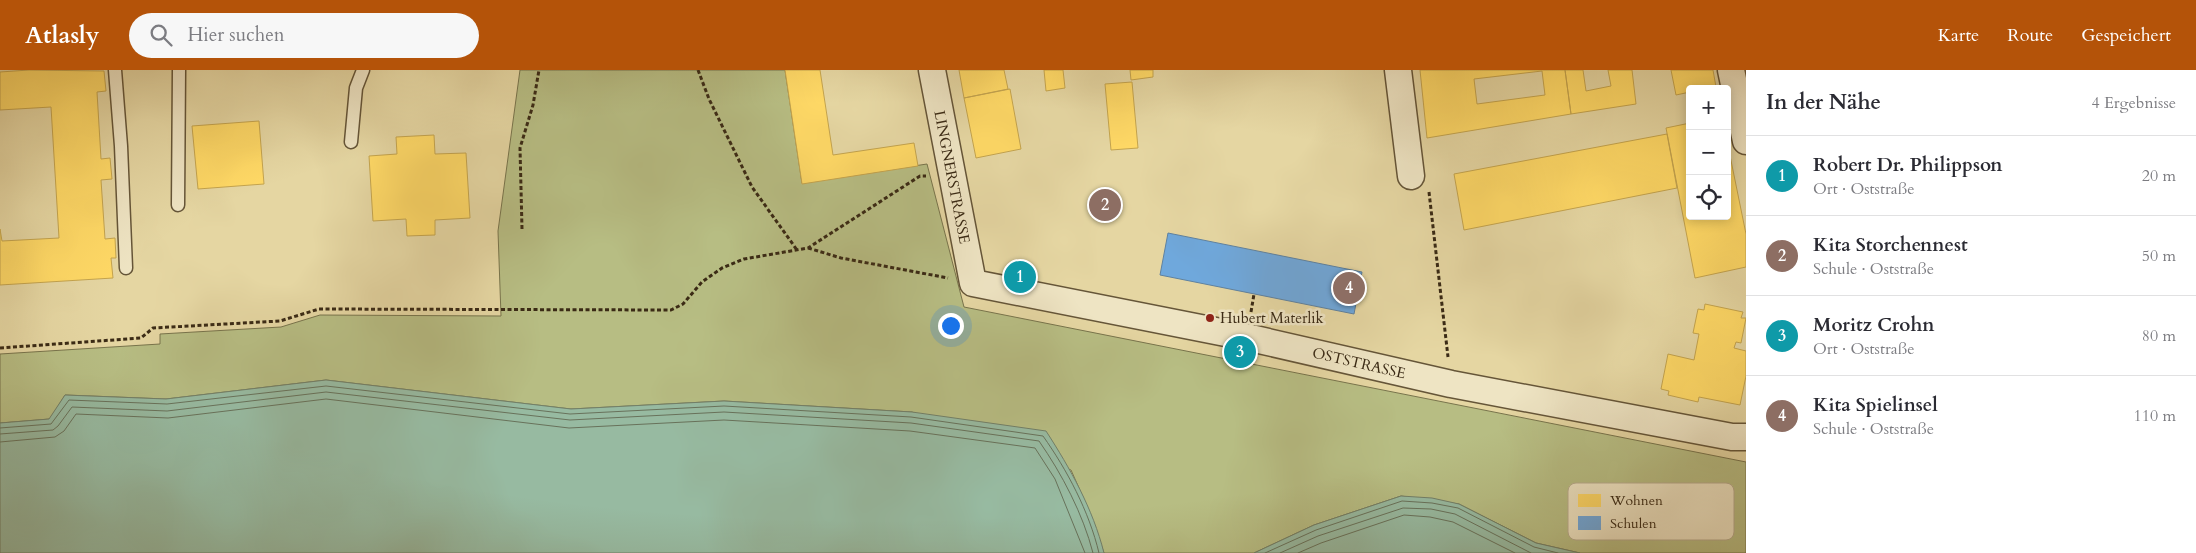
<!DOCTYPE html>
<html lang="de">
<meta charset="utf-8">
<style>
:root{--surface:#fff;--page:#f7f7f7;--text:#2b2b33;--muted:#7c7c81;--line:#e1e1e2;--accent:#b45309}
body{margin:0;font-family:Cardo,serif;background:var(--page);color:var(--text)}
.controls{position:absolute;right:15px;top:15px;display:grid;overflow:hidden;border-radius:5px;box-shadow:0 2px 12px #0003}
.controls button{width:45px;height:45px;display:grid;place-items:center;padding:0;border:0;border-bottom:1px solid var(--line);background:var(--surface);color:var(--text);font:25px sans-serif}
.you{position:absolute;left:950px;top:255px;width:18px;height:18px;margin:-12px;border:4px solid #fff;border-radius:50%;background:#1a73e8;box-shadow:0 0 0 8px #1a73e833}
.badge{display:grid;place-items:center;width:32px;height:32px;border-radius:50%;background:var(--accent);color:#fff;font-size:16px;font-weight:700}
.pin{position:absolute;translate:-50% -50%;border:2px solid #fff;box-shadow:0 1px 5px #0006}
.list{margin:0;padding:0;list-style:none}
h2{display:flex;justify-content:space-between;align-items:center;height:65px;margin:0;padding:0 20px;font-size:21px}
h2 small{font-size:16px;font-weight:400;color:var(--muted)}
.list li{display:grid;grid-template-columns:32px 1fr auto;gap:15px;align-items:center;box-sizing:border-box;height:80px;padding:0 20px;border-top:1px solid var(--line)}
.list b{display:block;font-size:19px;white-space:nowrap}
.list p{margin:0;font-size:16px;white-space:nowrap;color:var(--muted)}
.list em{font-size:16px;font-style:normal;color:var(--muted)}
.icon{flex:none;width:28px;height:28px;fill:none;stroke:currentColor;stroke-width:2;stroke-linecap:round;stroke-linejoin:round}
.map{position:relative;flex:none;width:1746px;height:483px;overflow:hidden}
header{display:flex;align-items:center;gap:30px;box-sizing:border-box;height:70px;padding:0 25px;background:var(--accent);color:#fff}
header strong{font-size:24px}
nav{display:flex;gap:28px;margin-inline-start:auto;font-size:18px}
.search{width:350px;height:45px;background:var(--page);display:flex;align-items:center;gap:12px;box-sizing:border-box;padding:0 18px;border-radius:28px;color:var(--muted);font-size:19px}
main{display:flex}
aside{flex:1;background:var(--surface)}
.map>svg:first-child{display:block}
.green{fill:#b7bd83;stroke:#78744c}
.water{fill:#97baa1;stroke:#728069}
.homes{fill:#ffd966;stroke:#c4a44e;fill-rule:evenodd}
.schools{fill:#6fa8dc;stroke:#5f82a0}
.lines{fill:none;stroke-linecap:round;stroke-linejoin:round}
.shore{stroke:#68725b;stroke-width:1}
.lane-casing{stroke:#655538;stroke-width:15}
.street-casing{stroke:#655538;stroke-width:29}
.path{stroke:#3a2a15;stroke-width:3;stroke-dasharray:4 2.5;stroke-linecap:butt}
.lane{stroke:#eee4c3;stroke-width:12}
.street{stroke:#eee4c3;stroke-width:26}
.poi-dot{fill:#8f2418;stroke:#eee4c3;stroke-width:2}
.labels{text-anchor:middle;stroke-width:5;stroke-linejoin:round;paint-order:stroke}
.street-label{font-size:15px;fill:#3a2a15;stroke:#eee4c3}
.poi-label{font-size:15px;fill:#3a2a15;stroke:#eee4c3;text-anchor:start}
.key{fill:#eee4c3;stroke:#b8ac8f;stroke-width:1}
.key-label{font-size:14px;fill:#3a2a15}
</style>
<header>
<strong>Atlasly</strong>
<div class="search"><svg class="icon" aria-label="search" viewBox="0 0 24 24"><circle cx="10" cy="10" r="6"/><path d="M15 15l6 6"/></svg>Hier suchen</div>
<nav><a>Karte</a><a>Route</a><a>Gespeichert</a></nav>
</header>
<main>
<div class="map">
<svg width="1746" height="483" viewBox="0 0 1746 483">
<rect width="100%" height="100%" fill="#e5d6a2"/>
<filter id="stains"><feTurbulence type="fractalNoise" baseFrequency=".004" numOctaves="4"/><feColorMatrix values="0 0 0 0 .2 0 0 0 0 .09 0 0 0 0 .02 0 0 0 .5 -.17"/></filter>
<radialGradient id="worn" r=".72"><stop offset=".6" stop-color="#630" stop-opacity="0"/><stop offset="1" stop-color="#630" stop-opacity=".3"/></radialGradient>
<path class="green" d="M520,0H785L802,113L927,94L964,237L1746,392V483H1580L1536,473L1459,434L1401,426L1314,455L1254,483H1104L1090,443L1071,400L912,342L724,331L571,339L326,310L166,329L65,325L50,349L0,353V284L160,274V264L281,257L320,245L501,246L498,161Z"/>
<path class="water" d="M326,310L571,339L724,331L912,342L1046,361C1070,398 1093,439 1104,483H0V353L49,349L65,325L166,329Z
M1401,426L1432,428L1459,434L1536,473L1580,483H1254L1314,455Z"/>
<path class="homes" d="M29,0L104,1L106,21L97,22L101,89L110,88L112,109L101,110L105,169L115,168L116,188H111L113,208L0,215V159L2,171L59,168L51,37L0,40V2Z
M785,0H820L833,85L914,73L918,96L802,114Z
M959,0H1004L1008,19L964,28Z
M1044,0H1063L1065,18L1046,21Z
M1130,0H1153V7L1131,10Z
M1420,0H1565L1571,44L1427,68ZM1542,1L1545,25L1477,34L1474,9Z
M1565,0H1583L1586,21L1611,16L1608,0H1632L1636,34L1571,44Z
M1671,0H1713L1716,17L1690,19V22L1676,25Z
M1132,12L1138,78L1111,80L1105,14Z
M1010,19L1021,79L976,88L964,28Z
M259,51L264,114L198,119L192,56Z
M1690,53V146H1727V71L1746,164V197L1695,208L1666,58Z
M1667,64L1677,118L1464,160L1454,104Z
M434,65L435,84L466,83L470,148L435,150V165L407,166L406,149L373,151L369,86L397,84L396,67Z
M1705,234L1743,242L1741,248H1746L1741,273L1736,272L1734,278L1746,281V306L1740,335L1699,327L1698,332L1668,325L1669,321L1661,319L1668,284L1694,290L1699,264L1693,263L1698,239L1704,240Z"/>
<path class="schools" d="M1168,163L1362,202L1354,244L1160,205Z"/>
<g class="lines">
<path class="shore" d="M0,358L51,354L69,330L167,334L326,316L570,344L724,336L911,347L1043,366C1067,400 1089,441 1099,483
M0,364L53,360L58,356L72,337L167,341L326,322L570,350L724,342L911,353L1039,371C1062,404 1083,444 1093,483
M0,372L55,367L64,361L76,344L168,348L326,329L569,358L724,350L910,361L1035,378L1055,409L1085,483
M1265,483L1316,460L1402,431L1432,433L1458,438L1534,477L1558,483
M1280,483L1318,466L1403,438L1431,439L1455,444L1531,483
M1298,483L1321,473L1404,445L1430,447L1453,452L1515,483"/>
<g class="lane-casing">
<path id="lane" d="M115,0L121,76L126,198
M351,72L356,18L363,0
M178,135L179,0"/>
</g>
<g class="street-casing">
<path id="street" d="M932,0L973,213L1246,267L1451,314L1732,367H1746
M1398,0L1411,106
M1731,0L1746,71"/>
</g>
<path class="path" d="M698,0L709,29L752,117L797,180
M1429,122L1448,287
M522,159L520,78L533,35L539,0
M808,178L841,188L948,208
M1251,242L1254,224
M0,278L141,268L153,258L280,251L319,239L671,240L683,234L702,212L722,198L744,189L808,178L920,106H926"/>
<use href="#lane" class="lane"/>
<use href="#street" class="street"/>
</g>
<circle class="poi-dot" cx="1210" cy="248" r="5"/>
<g class="labels">
<g class="street-label">
<text transform="translate(952 107) rotate(79)" y="5">LINGNERSTRASSE</text>
<text transform="translate(1359 293) rotate(13)" y="5">OSTSTRASSE</text>
</g>
<g class="poi-label">
<text x="1220" y="253">Hubert Materlik</text>
</g>
</g>
<rect x="1568" y="413" width="166" height="57" rx="8" class="key"/>
<rect x="1578" y="424" width="23" height="13" fill="#ffd966"/>
<rect x="1578" y="446" width="23" height="14" fill="#6fa8dc"/>
<g class="key-label">
<text x="1610" y="435">Wohnen</text>
<text x="1610" y="458">Schulen</text>
</g>
<rect width="100%" height="100%" filter="url(#stains)"/>
<rect width="100%" height="100%" fill="url(#worn)"/>
</svg>
<div class="controls">
<button>+</button>
<button>−</button>
<button><svg class="icon" aria-label="locate" viewBox="0 0 24 24"><circle cx="12" cy="12" r="6"/><path d="M12 2v4M12 18v4M2 12h4M18 12h4"/></svg></button>
</div>
<div class="you"></div>
<div class="pin badge" style="left:1020px;top:207px;background:#0f9aa8">1</div>
<div class="pin badge" style="left:1105px;top:135px;background:#8d6e63">2</div>
<div class="pin badge" style="left:1240px;top:282px;background:#0f9aa8">3</div>
<div class="pin badge" style="left:1349px;top:218px;background:#8d6e63">4</div>
</div>
<aside>
<h2>In der Nähe<small>4 Ergebnisse</small></h2>
<ul class="list">
<li><span class="badge" style="background:#0f9aa8">1</span><div><b>Robert Dr. Philippson</b><p>Ort · Oststraße</p></div><em>20 m</em></li>
<li><span class="badge" style="background:#8d6e63">2</span><div><b>Kita Storchennest</b><p>Schule · Oststraße</p></div><em>50 m</em></li>
<li><span class="badge" style="background:#0f9aa8">3</span><div><b>Moritz Crohn</b><p>Ort · Oststraße</p></div><em>80 m</em></li>
<li><span class="badge" style="background:#8d6e63">4</span><div><b>Kita Spielinsel</b><p>Schule · Oststraße</p></div><em>110 m</em></li>
</ul>
</aside>
</main>
